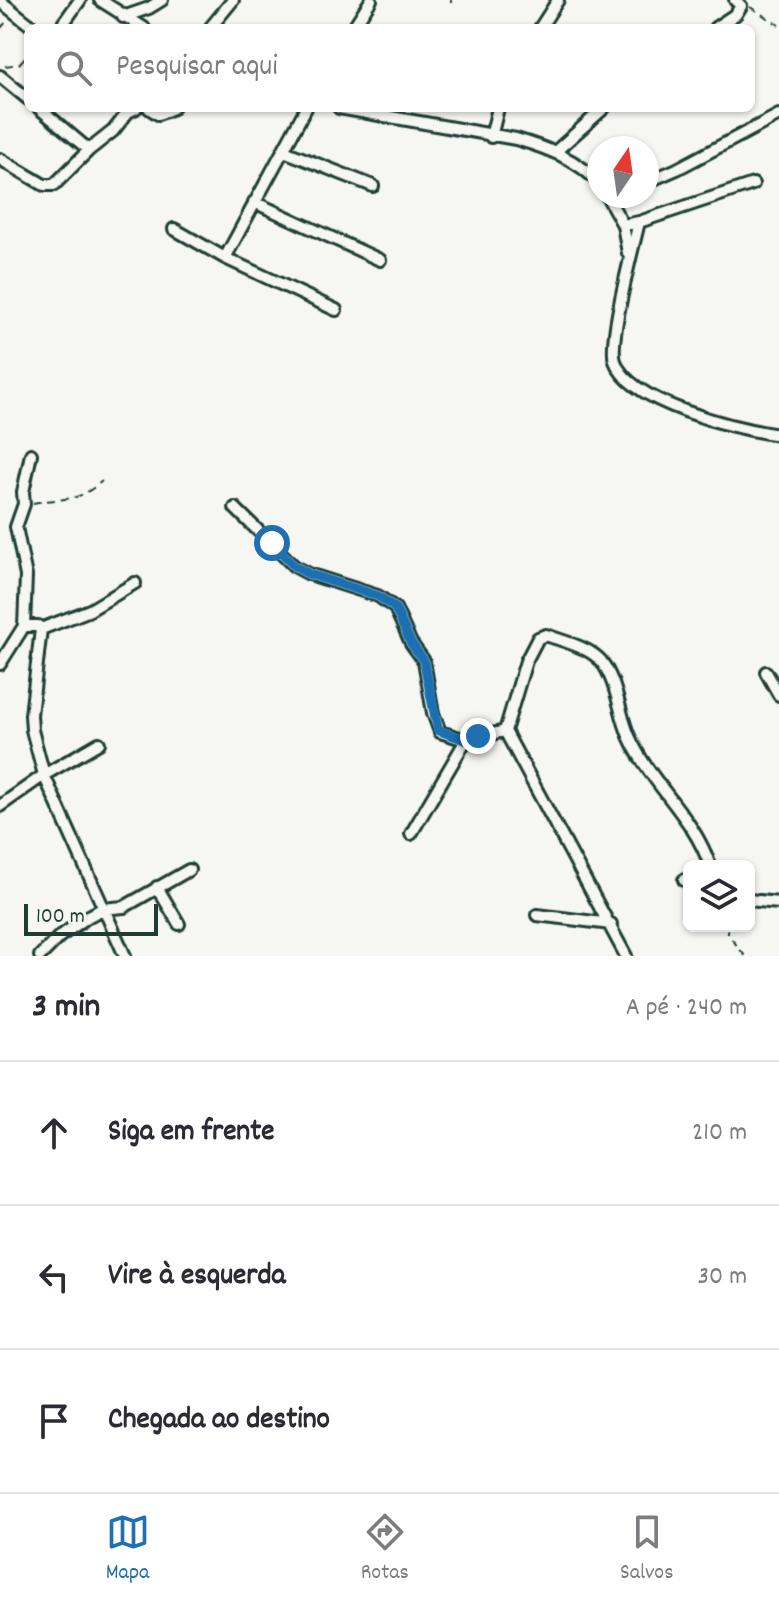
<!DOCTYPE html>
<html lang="pt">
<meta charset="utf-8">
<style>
:root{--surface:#fff;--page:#f7f7f7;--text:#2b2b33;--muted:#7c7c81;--line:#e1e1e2;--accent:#1f6fb2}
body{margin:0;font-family:Dekko,sans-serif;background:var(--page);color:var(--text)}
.controls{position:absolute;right:24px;bottom:24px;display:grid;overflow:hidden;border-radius:12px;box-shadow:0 2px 6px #0004}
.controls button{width:72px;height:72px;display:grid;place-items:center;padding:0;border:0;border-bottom:2px solid var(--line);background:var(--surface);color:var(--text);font:40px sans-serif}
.compass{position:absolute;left:587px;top:136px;width:72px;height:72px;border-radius:50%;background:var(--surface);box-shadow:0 2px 6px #0004;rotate:13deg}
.scale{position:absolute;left:24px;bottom:20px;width:134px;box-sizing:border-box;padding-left:8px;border:4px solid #1f3d34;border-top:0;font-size:22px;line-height:28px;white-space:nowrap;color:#1f3d34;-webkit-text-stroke:6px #f6f6f2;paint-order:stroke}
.stop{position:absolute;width:24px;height:24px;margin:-18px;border:6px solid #1f6fb2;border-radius:50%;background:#fff}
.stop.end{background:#1f6fb2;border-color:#fff;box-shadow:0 2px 8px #0008}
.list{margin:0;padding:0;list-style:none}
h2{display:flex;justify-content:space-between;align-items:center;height:104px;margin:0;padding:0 32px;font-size:34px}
h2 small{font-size:26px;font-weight:400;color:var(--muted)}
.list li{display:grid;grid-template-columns:52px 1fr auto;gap:24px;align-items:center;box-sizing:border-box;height:144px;padding:0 32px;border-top:2px solid var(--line)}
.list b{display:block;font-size:30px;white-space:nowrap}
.list em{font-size:26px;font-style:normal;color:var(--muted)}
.icon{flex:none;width:44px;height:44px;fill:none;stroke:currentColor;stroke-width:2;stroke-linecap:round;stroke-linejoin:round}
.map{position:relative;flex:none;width:779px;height:956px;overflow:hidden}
.search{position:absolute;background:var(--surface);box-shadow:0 2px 6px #0004;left:24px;right:24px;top:24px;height:88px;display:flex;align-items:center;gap:20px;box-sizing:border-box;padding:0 28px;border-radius:12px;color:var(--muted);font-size:30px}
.sheet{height:536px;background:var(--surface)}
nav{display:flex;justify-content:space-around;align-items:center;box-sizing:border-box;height:112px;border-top:2px solid var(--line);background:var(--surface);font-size:22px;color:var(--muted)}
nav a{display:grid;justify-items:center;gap:4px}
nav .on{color:var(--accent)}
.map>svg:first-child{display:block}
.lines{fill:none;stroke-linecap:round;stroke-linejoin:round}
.street-casing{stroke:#1f3d34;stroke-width:16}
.path{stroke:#1f3d34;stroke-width:2;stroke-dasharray:8 6;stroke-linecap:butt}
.street{stroke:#f6f6f2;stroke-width:10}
.route{stroke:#1f6fb2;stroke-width:10}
</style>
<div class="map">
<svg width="779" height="956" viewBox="0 0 779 956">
<rect width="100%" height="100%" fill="#f6f6f2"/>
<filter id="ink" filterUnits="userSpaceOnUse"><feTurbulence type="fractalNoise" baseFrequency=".0125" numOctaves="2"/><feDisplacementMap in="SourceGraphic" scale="16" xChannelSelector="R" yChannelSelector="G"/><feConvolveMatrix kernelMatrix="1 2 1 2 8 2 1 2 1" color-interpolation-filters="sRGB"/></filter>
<g filter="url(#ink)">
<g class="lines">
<g class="street-casing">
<path id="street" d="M100,0L144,28
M0,1L34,28
M123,17L149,8L162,0
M60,28L80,0
M210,28L233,0
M353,28L371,0
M540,28L558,0
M715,28L736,14L741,6L735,0
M0,76L28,99
M39,108L89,150
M149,108L158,114L173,108
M339,108L516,139C547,148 577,159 599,183
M491,137L498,108
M284,151L373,186
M555,152L604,108
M0,159L44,185H54L89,150L113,131L128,112L136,108
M647,182L677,169L779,115
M607,196L623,225L628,253
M254,202L380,260
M639,222C633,248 608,340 615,361C629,404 739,429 779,435
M623,225L639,222L753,184
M174,229L225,258L306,108
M225,258L336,310
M235,508L294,566L309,574L378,596L395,608L411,643L424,661L433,713L440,732L466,740L505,731
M24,626H38L41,629L90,610L135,583
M41,629L31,715L32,730L44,775L125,956
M0,664L24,626L26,576L16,527L24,504L23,492L31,454
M766,672L779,695
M0,806L44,775L99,743
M411,834L466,740
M684,880L689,879
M157,887L179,924
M749,900L779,903
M537,915L611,924
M40,956L59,937L89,916L102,909L124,907L189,870
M626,956L505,731L526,661L538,638L546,635C562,641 589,647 601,661C617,681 619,713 629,736C650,784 694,816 710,866"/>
</g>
<path class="path" d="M451,3V0
M750,7L779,25
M0,29L7,21
M5,66L19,64L28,54
M33,503C66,496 74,505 102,481
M728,926V934L745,956"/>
<use href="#street" class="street"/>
</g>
</g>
<g class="lines" filter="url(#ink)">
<path class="route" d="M272,543L294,566L309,574L378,596L395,608L411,643L424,661L438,730L466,740L478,736"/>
</g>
</svg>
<div class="controls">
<button><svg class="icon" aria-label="layers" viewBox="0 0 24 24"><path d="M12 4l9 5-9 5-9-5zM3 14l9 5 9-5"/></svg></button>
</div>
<svg class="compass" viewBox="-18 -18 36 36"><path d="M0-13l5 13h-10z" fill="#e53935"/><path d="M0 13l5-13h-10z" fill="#7c7c81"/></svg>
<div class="scale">100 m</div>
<div class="stop" style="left:272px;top:543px"></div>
<div class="stop end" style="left:478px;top:736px"></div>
<div class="search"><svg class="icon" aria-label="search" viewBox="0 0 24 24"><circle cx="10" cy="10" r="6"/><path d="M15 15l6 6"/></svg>Pesquisar aqui</div>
</div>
<section class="sheet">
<h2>3 min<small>A pé · 240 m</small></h2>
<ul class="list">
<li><svg class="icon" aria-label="ahead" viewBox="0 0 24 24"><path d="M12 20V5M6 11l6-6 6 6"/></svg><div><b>Siga em frente</b></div><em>210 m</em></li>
<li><svg class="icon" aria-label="left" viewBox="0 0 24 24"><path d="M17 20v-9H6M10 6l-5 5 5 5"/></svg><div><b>Vire à esquerda</b></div><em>30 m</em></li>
<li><svg class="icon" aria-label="arrive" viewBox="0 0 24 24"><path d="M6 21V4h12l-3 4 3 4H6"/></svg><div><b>Chegada ao destino</b></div></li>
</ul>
</section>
<nav>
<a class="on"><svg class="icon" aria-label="map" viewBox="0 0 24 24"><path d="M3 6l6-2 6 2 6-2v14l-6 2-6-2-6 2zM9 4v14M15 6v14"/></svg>Mapa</a>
<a><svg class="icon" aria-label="directions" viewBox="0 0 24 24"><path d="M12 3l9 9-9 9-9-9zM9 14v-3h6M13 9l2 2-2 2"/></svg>Rotas</a>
<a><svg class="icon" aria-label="saved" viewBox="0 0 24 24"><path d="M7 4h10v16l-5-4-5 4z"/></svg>Salvos</a>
</nav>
